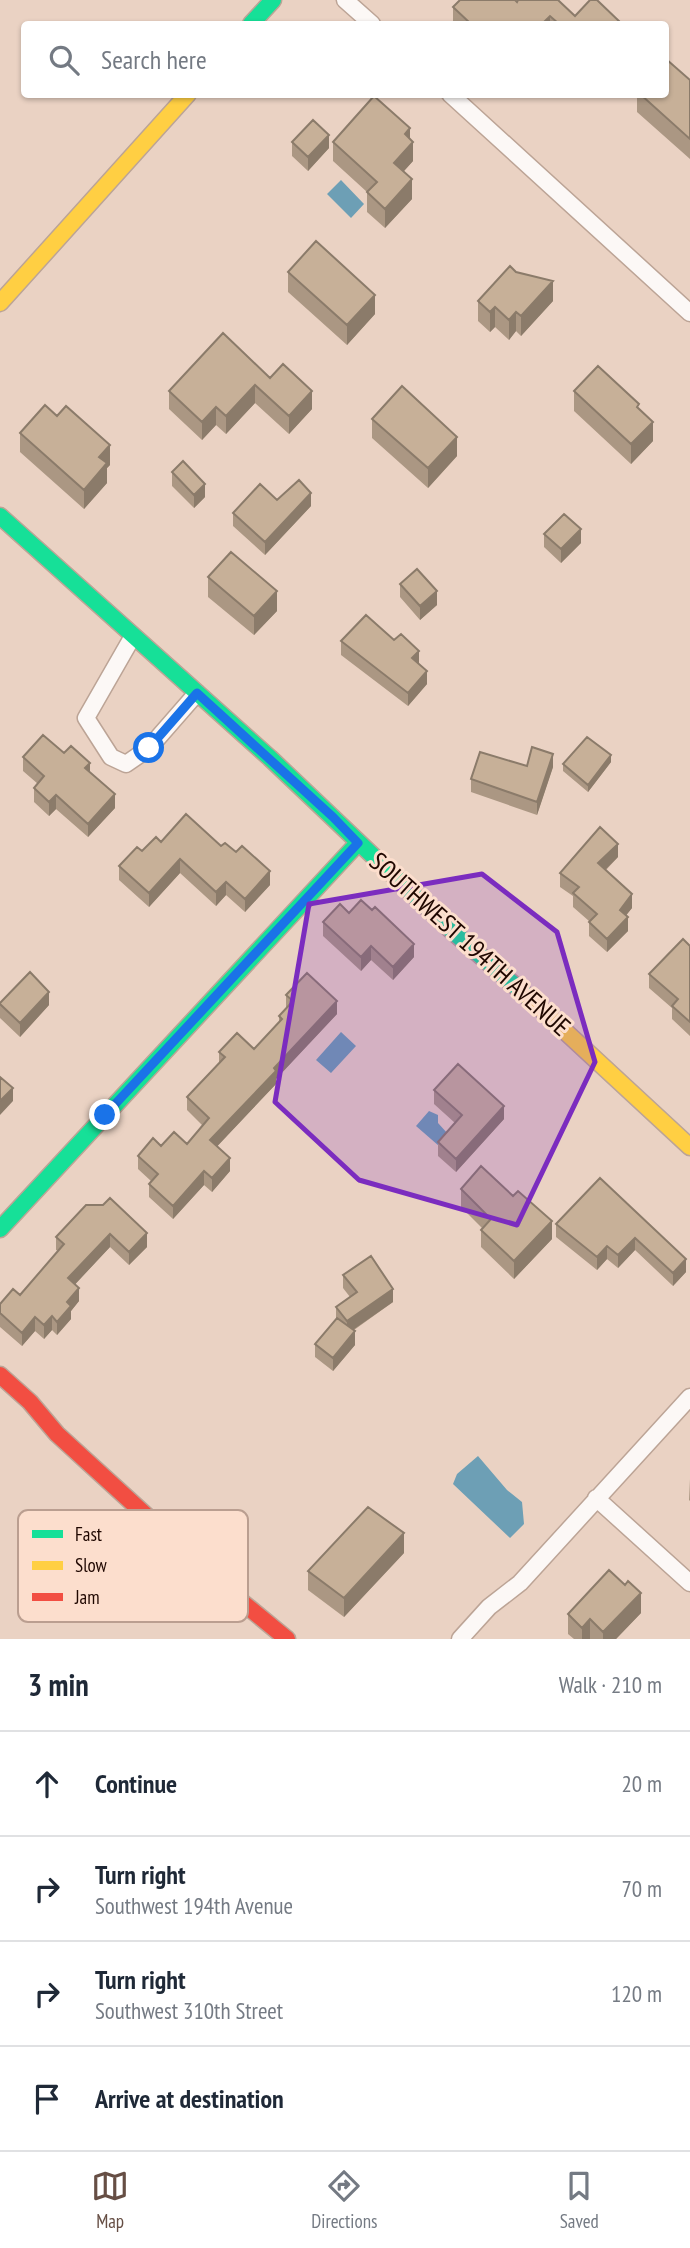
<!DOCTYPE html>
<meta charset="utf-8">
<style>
:root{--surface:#fff;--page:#f2f2f3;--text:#1f2937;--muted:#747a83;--line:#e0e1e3;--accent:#664e44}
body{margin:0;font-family:"PT Sans Narrow",sans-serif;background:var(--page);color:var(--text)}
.stop{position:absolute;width:21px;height:21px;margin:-16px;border:5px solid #1a73e8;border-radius:50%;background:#fff}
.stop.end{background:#1a73e8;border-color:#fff;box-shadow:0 2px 7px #0008}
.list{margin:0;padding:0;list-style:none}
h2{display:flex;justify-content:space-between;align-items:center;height:91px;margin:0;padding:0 28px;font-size:30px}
h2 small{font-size:23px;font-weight:400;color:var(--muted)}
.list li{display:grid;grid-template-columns:46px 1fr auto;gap:21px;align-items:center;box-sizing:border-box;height:105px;padding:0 28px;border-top:2px solid var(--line)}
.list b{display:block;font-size:26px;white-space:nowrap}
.list p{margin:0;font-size:23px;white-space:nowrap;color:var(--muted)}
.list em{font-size:23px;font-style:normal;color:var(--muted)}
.icon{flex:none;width:38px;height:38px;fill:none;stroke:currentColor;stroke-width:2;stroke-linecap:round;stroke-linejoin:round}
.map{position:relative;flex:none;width:690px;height:1639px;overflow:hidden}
.search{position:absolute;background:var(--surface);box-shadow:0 2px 5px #0004;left:21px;right:21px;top:21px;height:77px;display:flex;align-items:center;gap:18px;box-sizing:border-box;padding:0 24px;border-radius:7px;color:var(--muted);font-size:26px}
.sheet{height:511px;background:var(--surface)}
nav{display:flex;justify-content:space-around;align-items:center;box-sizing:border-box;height:98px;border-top:2px solid var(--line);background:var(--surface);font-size:19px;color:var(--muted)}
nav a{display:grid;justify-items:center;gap:4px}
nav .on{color:var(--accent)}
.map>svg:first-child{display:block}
.water{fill:#6d9fb5}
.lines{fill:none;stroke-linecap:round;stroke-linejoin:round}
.street-casing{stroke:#bca496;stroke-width:19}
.fast-casing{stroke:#bca496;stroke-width:19}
.slow-casing{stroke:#bca496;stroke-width:19}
.jam-casing{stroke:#bca496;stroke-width:19}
.street{stroke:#fcf8f6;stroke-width:16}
.fast{stroke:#16e098;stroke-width:16}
.slow{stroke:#ffcf43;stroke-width:16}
.jam{stroke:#f24e42;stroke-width:16}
.wall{fill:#ab9783}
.shaded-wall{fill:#8b7b6a}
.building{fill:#c7b098;stroke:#8b7b6a;stroke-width:2}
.route{stroke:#1a73e8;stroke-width:9}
.marked{fill:#7b2cbf;fill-opacity:0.2;stroke:#7b2cbf;stroke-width:5;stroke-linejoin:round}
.labels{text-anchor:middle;stroke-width:6;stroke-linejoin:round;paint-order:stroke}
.street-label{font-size:26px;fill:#1f0700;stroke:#fcdecd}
.key{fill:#fcdecd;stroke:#ba9e90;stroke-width:2}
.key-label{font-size:19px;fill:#1f0700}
</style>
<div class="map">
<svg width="690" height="1639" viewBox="0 0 690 1639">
<rect width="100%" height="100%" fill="#ead2c3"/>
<path class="water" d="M341,180L364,204L351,218L327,194Z
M341,1032L356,1046L331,1073L316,1060Z
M429,1111L438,1115V1123L448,1134L439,1146L416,1126Z
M478,1456L507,1490L522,1502L524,1524L510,1538L453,1484L457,1474Z"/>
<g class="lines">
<g class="street-casing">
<path id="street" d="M345,0L372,24
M450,94L690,313
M133,636L86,718L111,757L126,764L149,748L197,693
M596,1498L690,1583
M460,1639L489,1607L520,1583L690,1397"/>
</g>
<g class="fast-casing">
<path id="fast" d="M251,24L273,0
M0,516L270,758L451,930L528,997
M0,1229L358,843"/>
</g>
<g class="slow-casing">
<path id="slow" d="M0,303L188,94
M528,997L690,1147"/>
</g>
<g class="jam-casing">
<path id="jam" d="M0,1375L30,1402L57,1434L231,1593L287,1639"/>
</g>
<use href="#street" class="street"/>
<use href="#fast" class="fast"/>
<use href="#slow" class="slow"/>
<use href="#jam" class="jam"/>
</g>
<path class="wall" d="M517,2L575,16L621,24H453V7Z
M690,80V159L637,112V94H666Z
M410,138L413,161L404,171L412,199L385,228L367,212V192L333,161V142Z
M292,142L329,148L308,171L292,156Z
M288,272L375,314L347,345L288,292Z
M516,272L553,301L521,336L516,331L509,340L495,327L490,332L478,321V301Z
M270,378L312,409L289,434L255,403L226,434L216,425L202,440L169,409V391Z
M574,391L639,409L653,441L631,464L574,411Z
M372,419L457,456L428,488L372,438Z
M20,433L110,465L107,468V483L84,509L20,452Z
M172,472L205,497L194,508L172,486Z
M277,500L311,506L265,555L233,526V513Z
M544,534L581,543L561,563L544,547Z
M208,577L277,611L254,635L208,597Z
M400,584L437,605L420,620L400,597Z
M341,641L419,664L427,684L408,706L341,655Z
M64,753L90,772L115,808L88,837L56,809L49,816L34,802V788L38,784L23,771V757Z
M611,762L588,792L563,771V764Z
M527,766L553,767L537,815L471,792V779Z
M161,842L221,846L270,885L245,912L226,895L216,906L180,873L149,907L119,880V866Z
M618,857L606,870L632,908L626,915L628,931L607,952L589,936V921L573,907V896L560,887V873Z
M323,922L414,957L393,980L371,960L361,971L323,936Z
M690,946V1036L672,1019V1008L649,988V974Z
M286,995L337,1014L276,1079V1084L217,1146L230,1171L212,1192L204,1185L173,1219L149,1197V1184L151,1181L138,1169V1156L187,1144L203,1126L187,1110V1097L219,1064V1052L254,1049L279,1022V1016L286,1008Z
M0,1003L49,1005L20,1037L0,1018Z
M434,1090L504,1119L456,1172L438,1156V1142L455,1123L434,1104Z
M600,1178L686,1272L673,1286L635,1250L618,1268L607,1259L597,1270L556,1237V1224Z
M461,1189L513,1196L552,1239L514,1279L481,1247V1230L482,1228L461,1207Z
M86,1205L147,1247L129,1265L110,1247L75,1284L79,1301L71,1311V1319L57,1335L52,1330L44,1339L35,1331L22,1346L0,1327V1304L20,1295L58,1251L56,1250V1237Z
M343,1275L393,1302L354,1330L355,1345L333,1371L315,1357V1344L336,1319V1307L350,1297L343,1288Z
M690,1479V1501L689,1500Z
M404,1553L344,1617L308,1590V1571Z
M641,1613L616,1639H574L568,1634V1614Z"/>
<path class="shaded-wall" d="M550,16V24H542Z
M410,128V146L413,142V161L394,182V163L405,134Z
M329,135V148L308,171V157Z
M412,179V199L385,228V209Z
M553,281V301L521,336V316Z
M375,295V314L347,345V325Z
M495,307V327L490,332V312Z
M516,312V331L509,340V320Z
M255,385V403L226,434V416Z
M312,391V409L289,434V416Z
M216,407V425L202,440V422Z
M653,422V441L631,464V444Z
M457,437V456L428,488V468Z
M110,445V465L107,468V483L84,509V490L99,457Z
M205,484V497L194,508V495Z
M311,493V506L265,555V542Z
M581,529V543L561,563V549Z
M277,591V611L254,635V616Z
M437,591V605L420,620V606Z
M419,651V664L412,658Z
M427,671V684L408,706V693Z
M553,754V767L537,815V802Z
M611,755V762L588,792V785Z
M90,763V776L85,768Z
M115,794V808L88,837V824Z
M56,795V809L49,816V802Z
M618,844V857L598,877V863Z
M180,859V873L149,907V893Z
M270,871V885L245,912V899Z
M226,882V895L216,906V892Z
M632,894V908L620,923V910Z
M628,917V931L607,952V939Z
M414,944V957L393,980V967Z
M371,946V960L361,971V957Z
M49,992V1005L20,1037V1023Z
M337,1001V1014L276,1079V1084L210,1154V1140L274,1068Z
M13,1088V1101L0,1115V1101Z
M504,1106V1119L456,1172V1159Z
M230,1158V1171L212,1192V1178Z
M204,1171V1185L173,1219V1206Z
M552,1221V1239L514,1279V1261Z
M147,1233V1247L129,1265V1252Z
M110,1234V1247L68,1292V1278Z
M635,1238V1250L618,1268V1255Z
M607,1246V1259L597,1270V1257Z
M686,1259V1272L673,1286V1273Z
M79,1288V1301L71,1311V1319L57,1335V1322L67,1302Z
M393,1289V1302L347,1334V1321Z
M52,1316V1330L44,1339V1325Z
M35,1317V1331L22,1346V1333Z
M355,1331V1345L333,1371V1358Z
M404,1533V1553L344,1617V1598Z
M641,1593V1613L616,1639H603V1632Z
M590,1619V1639H582V1628Z"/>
<path class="building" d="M460,0H515L517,2L518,0H558L575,16L590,0H597L621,23L619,24H559L550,16L542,24H471L453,7Z
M666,59L690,80V139L640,94H666Z
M374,96L410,128L405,134L413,142L394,163L412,179L385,209L367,192L377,182L333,142Z
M313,120L329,135L308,157L292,142Z
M316,241L375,295L347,325L288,272Z
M510,266L516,272L553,281L521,316L516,312L509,320L495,307L490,312L478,301Z
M223,333L270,378L283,364L312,391L289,416L255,385L226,416L216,407L202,422L169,391Z
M598,366L639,404L637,407L653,422L631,444L574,391Z
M402,386L457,437L428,468L372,419Z
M45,405L57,416L66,406L110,445L99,457L107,463L84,490L20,433Z
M183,461L205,484L194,495L172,472Z
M299,480L311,493L265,542L233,513L260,484L277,500Z
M564,514L581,529L561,549L544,534Z
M231,552L277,591L254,616L208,577Z
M417,569L437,591L420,606L400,584Z
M366,615L394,640L401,634L419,651L412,658L427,671L408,693L341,641Z
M43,735L64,753L71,746L90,763L85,768L115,794L88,824L56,795L49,802L34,788L44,776L23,757Z
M587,737L611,755L588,785L563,764Z
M532,747L553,754L537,802L471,779L480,752L527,766Z
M186,814L221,846L225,843L236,852L242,846L270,871L245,899L226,882L216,892L180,859L149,893L119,866L137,847L142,851L156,837L161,842Z
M600,827L618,844L598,863L632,894L620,910L628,917L607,939L589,922L597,914L573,893L579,887L560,873Z
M361,900L372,910L375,907L414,944L393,967L371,946L361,957L323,922L340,904L349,913Z
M683,939L690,946V1022L672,1006L678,999L649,974Z
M30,972L49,992L20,1023L0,1004V1003Z
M307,973L337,1001L274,1068L276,1071L210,1140L230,1158L212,1178L204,1171L173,1206L149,1184L158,1174L138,1156L153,1138L161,1146L174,1132L187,1144L209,1118L187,1097L225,1057L219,1052L237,1033L254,1049L282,1019L279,1016L293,1001L286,995Z
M458,1064L504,1106L456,1159L438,1142L462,1115L434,1090Z
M0,1077L13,1088L0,1101Z
M481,1166L513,1196L518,1191L552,1221L514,1261L481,1230L491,1219L461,1189Z
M600,1178L686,1259L673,1273L635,1238L618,1255L607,1246L597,1257L556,1224Z
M110,1198L147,1233L129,1252L110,1234L68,1278L79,1288L67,1302L71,1306L57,1322L52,1316L44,1325L35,1317L22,1333L0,1313V1304L13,1289L20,1295L64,1244L56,1237L86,1205H103Z
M371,1256L393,1289L347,1321L336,1307L357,1292L343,1275Z
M337,1318L355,1331L333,1358L315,1344Z
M368,1507L404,1533L344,1598L308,1571Z
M609,1570L625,1585L628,1581L641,1593L603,1632L590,1619L582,1628L568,1614Z"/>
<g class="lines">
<path class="route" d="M105,1115L358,843L333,817L197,693L149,748"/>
</g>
<path class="marked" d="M482,874L557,932L595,1062L517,1225L359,1180L275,1102L309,904Z"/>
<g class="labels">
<g class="street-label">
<text transform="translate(470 944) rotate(42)" y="9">SOUTHWEST 194TH AVENUE</text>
</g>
</g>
<rect x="18" y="1510" width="230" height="112" rx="10" class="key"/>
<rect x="32" y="1530" width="31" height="8" fill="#16e098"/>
<rect x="32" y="1561" width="31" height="9" fill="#ffcf43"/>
<rect x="32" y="1593" width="31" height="8" fill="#f24e42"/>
<g class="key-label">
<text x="75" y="1541">Fast</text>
<text x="75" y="1572">Slow</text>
<text x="75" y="1604">Jam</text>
</g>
</svg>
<div class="stop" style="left:149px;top:748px"></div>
<div class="stop end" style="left:105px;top:1115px"></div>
<div class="search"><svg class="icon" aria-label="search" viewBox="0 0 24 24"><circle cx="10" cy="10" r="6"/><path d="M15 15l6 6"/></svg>Search here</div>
</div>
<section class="sheet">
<h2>3 min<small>Walk · 210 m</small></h2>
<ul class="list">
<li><svg class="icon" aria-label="ahead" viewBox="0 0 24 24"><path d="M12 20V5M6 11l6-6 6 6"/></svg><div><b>Continue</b></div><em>20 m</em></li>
<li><svg class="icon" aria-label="right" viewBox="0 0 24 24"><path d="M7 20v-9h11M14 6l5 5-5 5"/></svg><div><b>Turn right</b><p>Southwest 194th Avenue</p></div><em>70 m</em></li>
<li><svg class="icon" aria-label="right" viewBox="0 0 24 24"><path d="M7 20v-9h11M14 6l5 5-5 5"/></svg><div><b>Turn right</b><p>Southwest 310th Street</p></div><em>120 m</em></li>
<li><svg class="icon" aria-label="arrive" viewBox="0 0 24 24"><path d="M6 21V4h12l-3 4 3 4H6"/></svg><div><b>Arrive at destination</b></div></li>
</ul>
</section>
<nav>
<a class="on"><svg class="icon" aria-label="map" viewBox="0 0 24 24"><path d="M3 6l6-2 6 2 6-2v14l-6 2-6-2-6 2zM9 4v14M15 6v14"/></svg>Map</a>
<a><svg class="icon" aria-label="directions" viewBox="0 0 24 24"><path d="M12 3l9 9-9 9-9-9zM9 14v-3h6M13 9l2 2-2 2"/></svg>Directions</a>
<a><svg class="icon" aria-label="saved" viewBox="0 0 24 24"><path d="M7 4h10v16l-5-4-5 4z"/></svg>Saved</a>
</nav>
